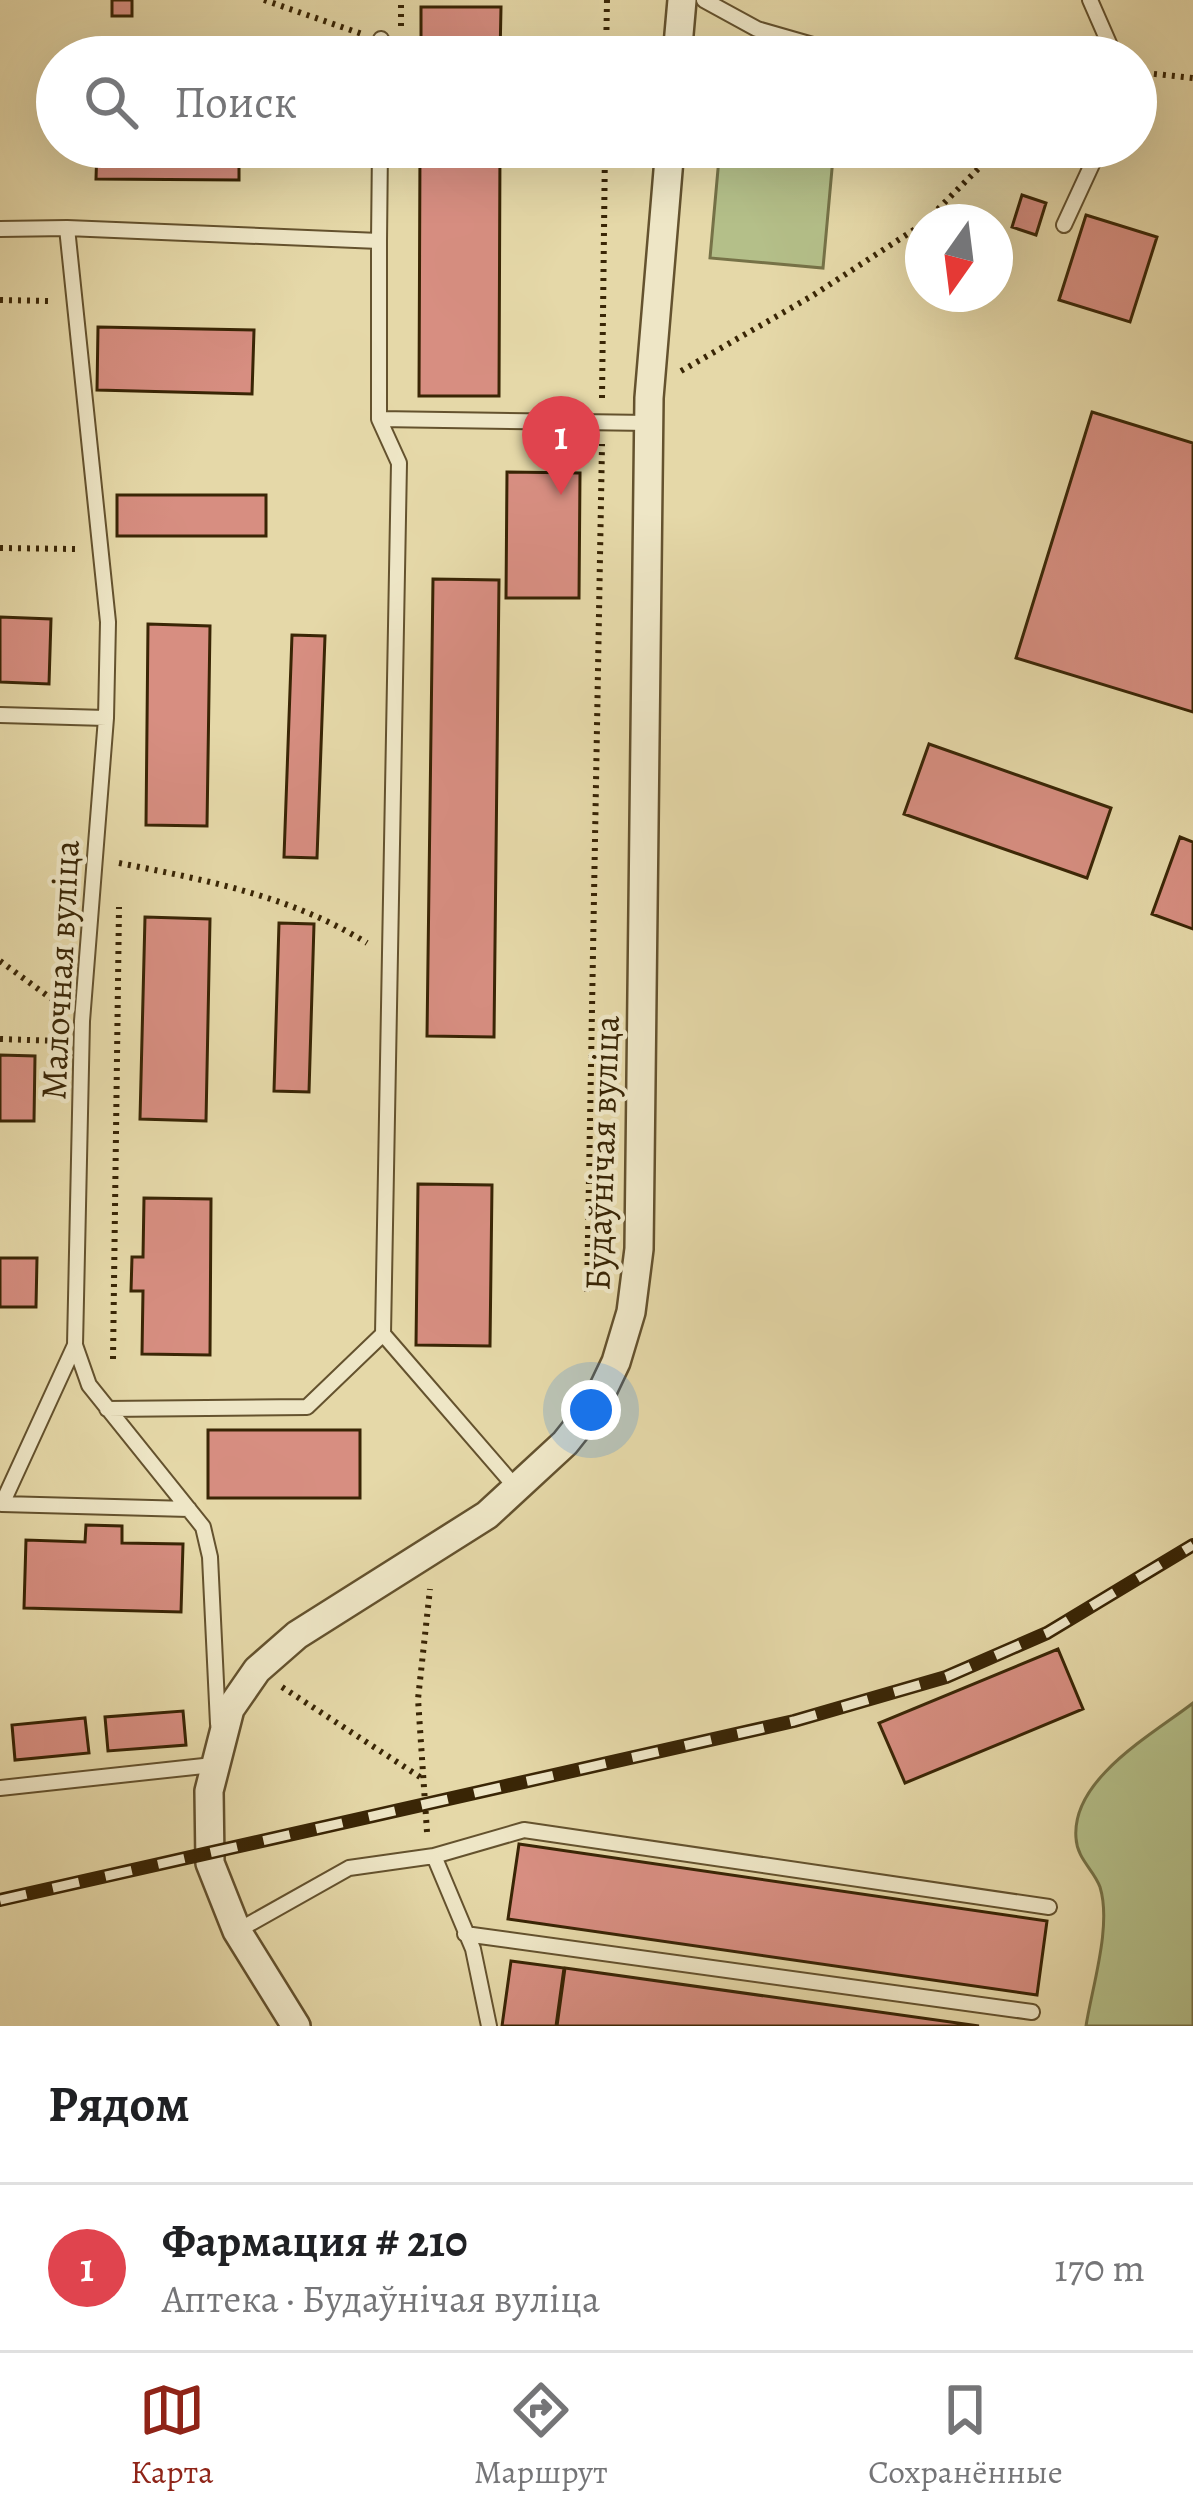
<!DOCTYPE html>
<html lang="ru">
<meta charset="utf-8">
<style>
:root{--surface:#fff;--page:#f2f2f2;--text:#202124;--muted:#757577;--line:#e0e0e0;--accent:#8f2418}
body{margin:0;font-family:Alegreya,serif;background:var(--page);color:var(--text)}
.compass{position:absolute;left:905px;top:204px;width:108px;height:108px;border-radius:50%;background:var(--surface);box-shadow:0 12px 48px #0002;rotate:194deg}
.you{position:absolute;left:591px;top:1410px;width:42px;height:42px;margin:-30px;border:9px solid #fff;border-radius:50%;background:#1a73e8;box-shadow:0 0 0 18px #1a73e833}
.badge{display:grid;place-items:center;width:78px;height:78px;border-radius:50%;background:var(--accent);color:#fff;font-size:39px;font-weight:700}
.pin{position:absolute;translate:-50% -99px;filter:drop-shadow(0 3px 6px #0008)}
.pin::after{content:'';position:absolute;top:63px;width:42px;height:36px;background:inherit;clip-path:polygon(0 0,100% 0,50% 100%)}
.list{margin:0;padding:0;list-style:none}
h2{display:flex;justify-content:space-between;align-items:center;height:156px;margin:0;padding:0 48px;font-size:51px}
h2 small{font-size:39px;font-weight:400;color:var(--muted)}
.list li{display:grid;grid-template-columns:78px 1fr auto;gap:36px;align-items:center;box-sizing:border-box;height:168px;padding:0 48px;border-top:3px solid var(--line)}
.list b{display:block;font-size:45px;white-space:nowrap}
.list p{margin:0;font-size:39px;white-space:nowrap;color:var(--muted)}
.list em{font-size:39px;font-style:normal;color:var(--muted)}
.icon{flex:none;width:66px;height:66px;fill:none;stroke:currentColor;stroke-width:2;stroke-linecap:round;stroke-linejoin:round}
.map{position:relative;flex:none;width:1193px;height:2026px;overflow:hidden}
.search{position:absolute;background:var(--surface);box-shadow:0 12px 48px #0002;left:36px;right:36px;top:36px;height:132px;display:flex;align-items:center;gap:30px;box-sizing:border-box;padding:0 42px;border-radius:66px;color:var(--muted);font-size:45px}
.sheet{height:324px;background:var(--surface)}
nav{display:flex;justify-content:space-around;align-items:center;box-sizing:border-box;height:168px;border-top:3px solid var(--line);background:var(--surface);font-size:33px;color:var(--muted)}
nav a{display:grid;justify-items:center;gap:6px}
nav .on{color:var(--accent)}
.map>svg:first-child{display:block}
.green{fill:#b4bf89;stroke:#767247;stroke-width:3}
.building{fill:#d78e81;stroke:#392505;stroke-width:3}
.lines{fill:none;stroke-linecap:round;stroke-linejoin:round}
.lane-casing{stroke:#64522e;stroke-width:18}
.street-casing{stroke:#64522e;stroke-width:32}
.path{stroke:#392505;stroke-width:6;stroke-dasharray:3 6;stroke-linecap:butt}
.lane{stroke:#eee6c6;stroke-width:14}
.street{stroke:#eee6c6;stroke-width:27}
.rail-casing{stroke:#392505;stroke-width:14}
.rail{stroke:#eee6c6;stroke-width:9;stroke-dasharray:27;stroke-linecap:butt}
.labels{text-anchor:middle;stroke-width:9;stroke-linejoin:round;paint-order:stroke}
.street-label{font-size:36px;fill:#392505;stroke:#eee6c6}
</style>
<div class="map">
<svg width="1193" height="2026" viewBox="0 0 1193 2026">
<rect width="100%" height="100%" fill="#e5d8a8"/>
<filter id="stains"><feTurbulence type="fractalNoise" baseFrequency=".00167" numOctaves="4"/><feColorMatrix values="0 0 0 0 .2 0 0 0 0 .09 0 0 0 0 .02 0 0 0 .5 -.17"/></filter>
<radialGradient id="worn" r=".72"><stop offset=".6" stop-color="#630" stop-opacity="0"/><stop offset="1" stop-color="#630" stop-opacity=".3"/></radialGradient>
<path class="green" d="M720,147H834L823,268L710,258Z
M1193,1703V2026H1086C1092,1987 1112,1926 1100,1887C1094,1870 1077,1859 1076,1838C1071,1779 1153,1734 1193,1703Z"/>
<path class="building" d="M112,0H132V16H112Z
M421,7H501L500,57H421Z
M97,147H239V180L96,179Z
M420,147H500L499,396H419Z
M1022,195L1046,203L1036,235L1012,227Z
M1086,215L1157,237L1130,322L1059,300Z
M98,327L254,330L252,394L97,390Z
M1092,412L1193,443V712L1016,658Z
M507,472L580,473L579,598H506Z
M117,495H266V536H117Z
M433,579L499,580L494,1037L427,1036Z
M0,617L51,619L49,684L0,682Z
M148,624L210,626L207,826L146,825Z
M292,635L325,636L317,858L284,857Z
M929,744L1111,808L1087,878L904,814Z
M1180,837L1193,842V929L1152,914Z
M145,917L210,919L206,1121L140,1119Z
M279,923L314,924L309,1092L274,1091Z
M0,1055L35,1056L34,1121H0Z
M418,1184L492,1185L490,1346L416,1345Z
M144,1198L211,1199L210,1355L142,1354L143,1291H131L132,1257H143Z
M0,1258H37L36,1307H0Z
M208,1430H360V1498H208Z
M86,1525L122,1526V1543L183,1544L181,1612L24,1608L26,1540L85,1542Z
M1058,1649L1083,1709L905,1783L879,1723Z
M183,1711L186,1745L108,1751L105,1717Z
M85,1718L89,1753L15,1760L12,1725Z
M519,1844L1047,1921L1037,1995L508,1919Z
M511,1961L564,1968L556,2026H502Z
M565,1968L979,2026H557Z"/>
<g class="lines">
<g class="lane-casing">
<path id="lane" d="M704,0L757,29L844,54
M1090,0L1115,57
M380,57L381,39
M1064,225L1100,147
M67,228L379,241L380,147
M0,229L67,228L108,622L106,718L82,1021L75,1345L89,1385L203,1527L210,1557L218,1724
M379,241V419L649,423
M379,419L399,463L383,1334L518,1490
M0,715L106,718
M75,1345L2,1504L189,1509
M107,1409L307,1407L383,1334
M0,1788L213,1765
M434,1856L473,1949L489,2026
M237,1931L349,1868L434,1856L524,1830L1049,1907
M465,1934L1032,2012"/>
</g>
<g class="street-casing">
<path id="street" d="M677,57L682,0
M296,2026L237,1931L210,1863L209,1791L230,1709L257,1670L297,1635L487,1515L565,1443L596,1404L616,1362L631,1312L639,1249L649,398L670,147"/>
</g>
<path class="path" d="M264,0L362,34
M401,26V0
M868,52L924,46L1033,49
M606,57L607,0
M1136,72L1193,78
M925,222L979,168
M0,300L50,301
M681,371L812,296L923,224
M602,398L605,147
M0,548L75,549
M119,863C206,880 291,896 367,943
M0,961L60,1005
M0,1039L60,1041
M587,1292L602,444
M113,1359L119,907
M282,1687L420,1777
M427,1832L418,1699L430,1589"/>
<use href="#lane" class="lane"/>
<use href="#street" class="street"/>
<g class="rail-casing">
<path id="rail" d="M0,1900L794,1721L946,1677L1047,1633L1193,1545"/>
</g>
<use href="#rail" class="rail"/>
</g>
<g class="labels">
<g class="street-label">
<text transform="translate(59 970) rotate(-87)" y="13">Малочная вуліца</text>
<text transform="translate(601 1153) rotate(-88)" y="13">Будаўнічая вуліца</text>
</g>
</g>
<rect width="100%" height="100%" filter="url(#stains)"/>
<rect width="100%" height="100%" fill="url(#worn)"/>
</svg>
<svg class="compass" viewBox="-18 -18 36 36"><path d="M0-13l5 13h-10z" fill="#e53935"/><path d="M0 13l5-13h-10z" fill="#757577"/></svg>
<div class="you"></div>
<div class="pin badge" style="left:561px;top:495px;background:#e0444e">1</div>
<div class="search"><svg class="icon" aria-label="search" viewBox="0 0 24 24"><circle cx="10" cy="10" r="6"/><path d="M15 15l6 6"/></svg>Поиск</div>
</div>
<section class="sheet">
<h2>Рядом<small></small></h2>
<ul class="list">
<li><span class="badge" style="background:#e0444e">1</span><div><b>Фармация # 210</b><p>Аптека · Будаўнічая вуліца</p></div><em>170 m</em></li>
</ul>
</section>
<nav>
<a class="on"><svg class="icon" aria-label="map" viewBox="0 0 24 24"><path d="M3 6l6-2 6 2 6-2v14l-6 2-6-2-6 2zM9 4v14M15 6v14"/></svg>Карта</a>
<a><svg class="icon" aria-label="directions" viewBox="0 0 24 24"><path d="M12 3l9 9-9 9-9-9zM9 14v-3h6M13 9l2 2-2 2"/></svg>Маршрут</a>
<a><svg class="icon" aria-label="saved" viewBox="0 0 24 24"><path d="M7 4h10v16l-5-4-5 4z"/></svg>Сохранённые</a>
</nav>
